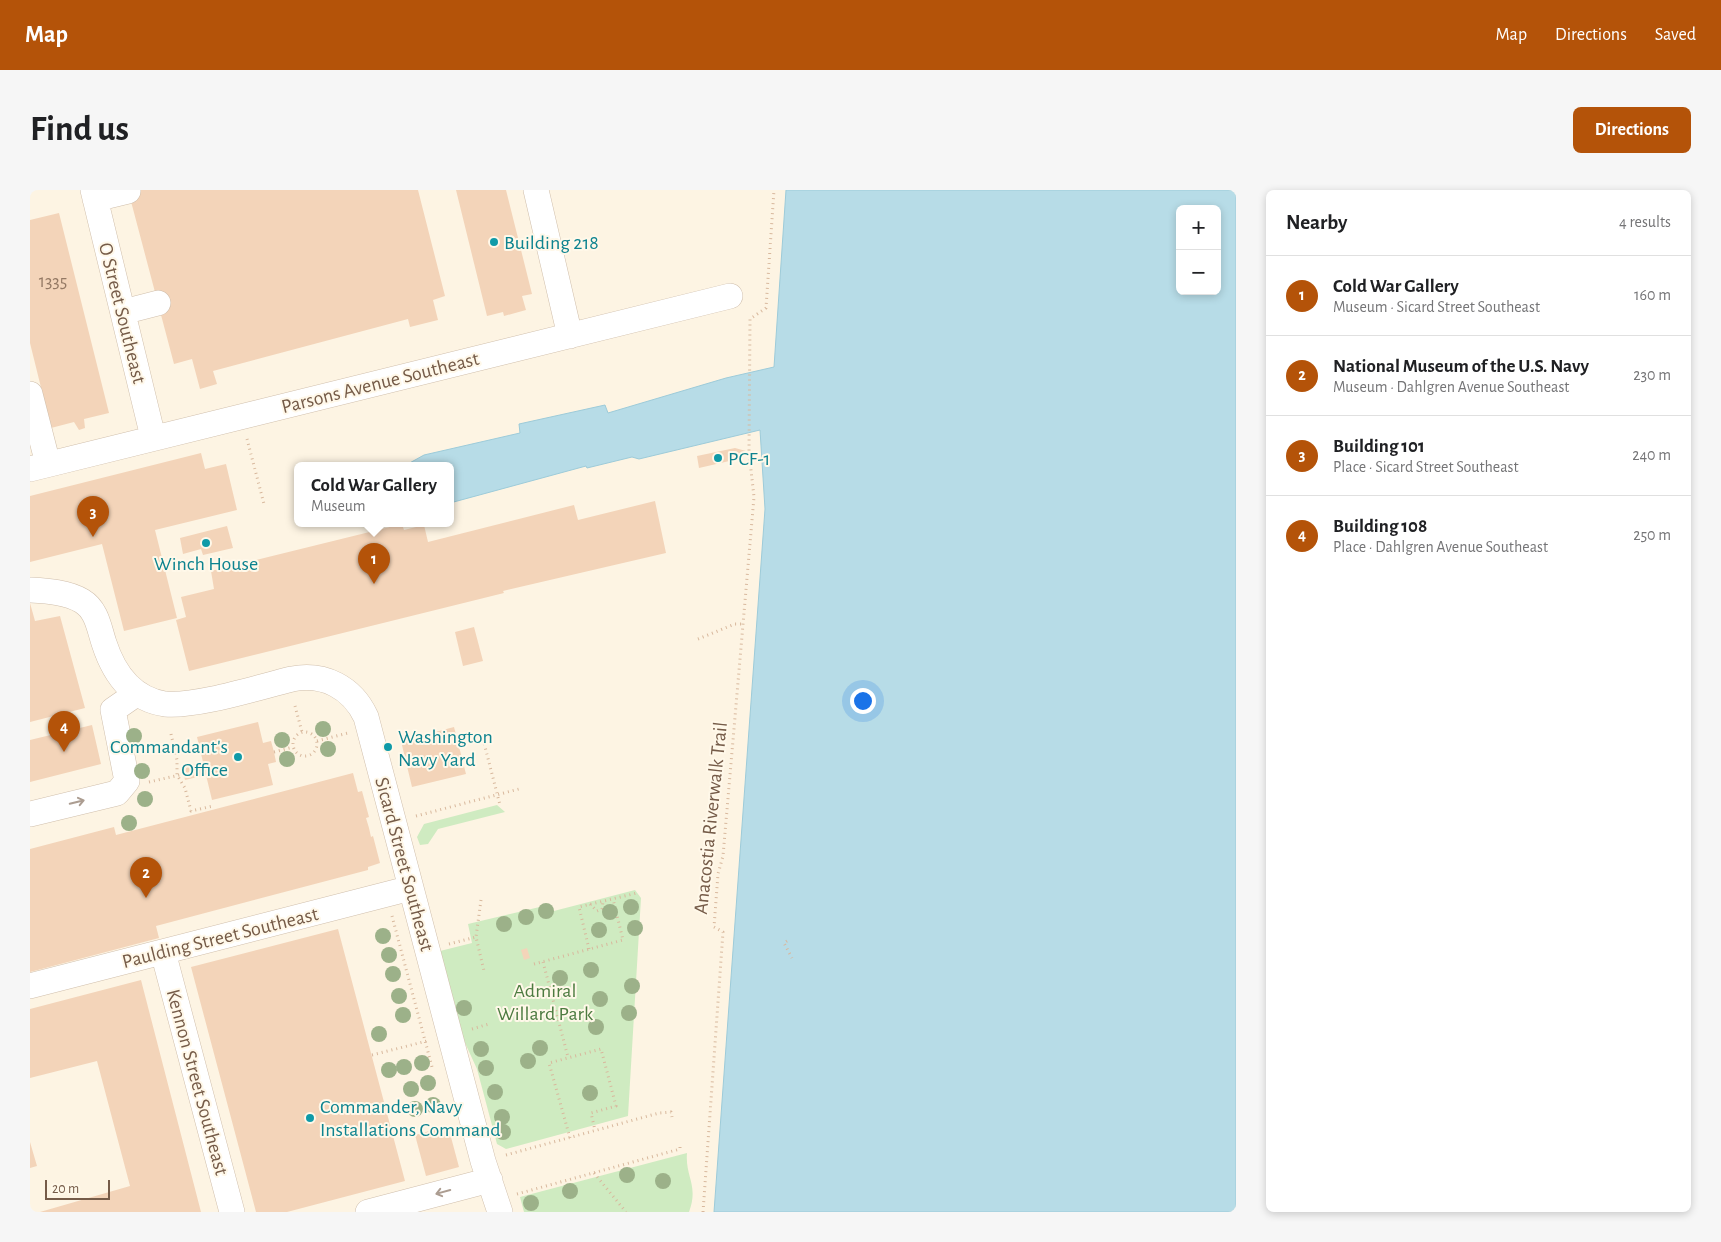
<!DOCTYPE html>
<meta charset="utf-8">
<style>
:root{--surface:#fff;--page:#f6f6f6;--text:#202124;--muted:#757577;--line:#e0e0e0;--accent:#b45309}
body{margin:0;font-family:"Alegreya Sans",sans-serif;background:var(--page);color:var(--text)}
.controls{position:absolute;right:15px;top:15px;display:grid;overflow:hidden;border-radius:8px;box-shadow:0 2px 8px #0003}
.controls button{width:45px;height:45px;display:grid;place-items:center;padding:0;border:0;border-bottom:1px solid var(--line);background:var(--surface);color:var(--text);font:25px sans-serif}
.scale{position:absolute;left:15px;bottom:12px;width:65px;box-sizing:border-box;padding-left:5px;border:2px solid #755b48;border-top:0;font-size:14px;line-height:18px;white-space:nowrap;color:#755b48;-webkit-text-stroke:4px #fff8e9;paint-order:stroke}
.you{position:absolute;left:832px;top:510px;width:18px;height:18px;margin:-12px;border:4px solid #fff;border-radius:50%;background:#1a73e8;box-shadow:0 0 0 8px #1a73e833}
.badge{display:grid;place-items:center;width:32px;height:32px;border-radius:50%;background:var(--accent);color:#fff;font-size:16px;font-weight:700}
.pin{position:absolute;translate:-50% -41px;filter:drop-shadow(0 1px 2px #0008)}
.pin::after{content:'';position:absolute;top:26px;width:18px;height:15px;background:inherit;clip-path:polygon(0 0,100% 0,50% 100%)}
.popup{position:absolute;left:264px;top:272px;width:160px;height:65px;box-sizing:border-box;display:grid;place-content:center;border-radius:8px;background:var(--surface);filter:drop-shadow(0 1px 4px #0005);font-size:16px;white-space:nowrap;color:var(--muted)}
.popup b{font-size:19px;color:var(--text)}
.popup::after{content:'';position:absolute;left:50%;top:100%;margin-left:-10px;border:10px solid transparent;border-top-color:var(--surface)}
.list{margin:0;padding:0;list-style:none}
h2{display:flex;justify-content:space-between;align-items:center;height:65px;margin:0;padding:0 20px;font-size:21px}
h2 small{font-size:16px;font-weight:400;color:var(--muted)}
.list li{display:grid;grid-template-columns:32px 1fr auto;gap:15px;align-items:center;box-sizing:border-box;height:80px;padding:0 20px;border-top:1px solid var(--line)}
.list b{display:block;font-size:19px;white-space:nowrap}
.list p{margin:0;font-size:16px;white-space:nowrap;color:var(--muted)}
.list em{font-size:16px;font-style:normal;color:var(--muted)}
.map{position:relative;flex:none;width:1206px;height:1022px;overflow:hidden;border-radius:8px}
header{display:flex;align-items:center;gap:30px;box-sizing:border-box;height:70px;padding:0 25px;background:var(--accent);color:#fff}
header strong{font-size:24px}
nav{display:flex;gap:28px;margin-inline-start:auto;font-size:18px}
.intro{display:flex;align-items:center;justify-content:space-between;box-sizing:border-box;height:120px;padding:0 30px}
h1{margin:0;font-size:35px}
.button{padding:12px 22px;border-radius:8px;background:var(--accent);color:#fff;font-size:18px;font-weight:700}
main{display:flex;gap:30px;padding:0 30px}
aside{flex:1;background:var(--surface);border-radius:8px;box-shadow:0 2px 8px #0003}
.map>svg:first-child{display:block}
.green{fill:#cfebc1}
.water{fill:#b7dce7;stroke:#9dcbd9;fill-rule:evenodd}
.building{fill:#f3d4b9}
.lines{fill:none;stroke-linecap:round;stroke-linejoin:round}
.minor-casing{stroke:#d0bfac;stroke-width:26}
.path{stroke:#d8b89d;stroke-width:3;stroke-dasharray:1 4;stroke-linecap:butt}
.minor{stroke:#fff;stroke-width:25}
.tree{fill:#9cb189}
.oneway{stroke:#ac9d91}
.culture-dot{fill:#0f9aa8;stroke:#fff8e9;stroke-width:2}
.labels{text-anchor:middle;stroke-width:4;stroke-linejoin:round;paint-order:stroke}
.number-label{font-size:18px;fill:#947964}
.culture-label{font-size:20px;fill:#0d838f;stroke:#fff8e9;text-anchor:start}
.street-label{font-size:20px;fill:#755b48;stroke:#fff8e9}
.park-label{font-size:20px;fill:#4d7b40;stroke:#fff8e9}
</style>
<header>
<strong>Map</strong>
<nav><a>Map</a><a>Directions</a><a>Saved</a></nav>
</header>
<div class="intro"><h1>Find us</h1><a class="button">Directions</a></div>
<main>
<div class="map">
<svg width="1206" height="1022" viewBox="0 0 1206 1022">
<rect width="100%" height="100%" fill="#fdf4e3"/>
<path class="green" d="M467,615L475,622L408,639L398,654L390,655L387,647L394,634Z
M605,700L611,708L598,926L476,959L467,954L447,879L430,842L406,762L442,753L438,734L518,715L520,722Z
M657,963C655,987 669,995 659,1022H494L490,1007Z"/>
<path class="water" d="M756,0H1206V1022H684L735,319L730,240L609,269L602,267L557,278L556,276L420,313V275H376L394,265L490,243L489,234L575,215L578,223L696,188L744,177ZM1150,19H1187V101H1150Z"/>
<path class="building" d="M98,0H388L415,106L403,110L408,130L380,137L378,129L183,181L187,194L170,199L162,169L144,174Z
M426,0H476L502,104L492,106L496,120L474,126L473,122L457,126Z
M29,23L79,223L54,229L55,238L49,240L44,232L21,238L0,153V30Z
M705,258L716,261L708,269L669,278L667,266Z
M171,263L175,279L196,274L207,320L125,340L147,428L94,441L72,354L0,372V306Z
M625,311L636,363L473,401L474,403L159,481L146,430L156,427L151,407L184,399L181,381L372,334L374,340L394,335L398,352L544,315L548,330Z
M197,336L203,358L173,365L171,359L153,364L150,348Z
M0,413L5,431L30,426L55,518L0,532Z
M444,437L453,471L433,476L425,442Z
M228,532L233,553L241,551L244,562L246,572L238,574L243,595L182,610L176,585L155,590L152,578L173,572L167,547Z
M62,535L71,574L0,592V550Z
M424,537L436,584L382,597L371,551Z
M323,583L328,602L332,601L339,627L336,628L339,638L341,647L343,646L350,673L338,677V680L126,736L129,748L0,782V659L84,637L86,645Z
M308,739L375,991L257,1022H226L161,777Z
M497,758L500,768L494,770L491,760Z
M111,790L171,1022H10L100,996L67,871L0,888V819Z
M418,936L429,977L396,986L385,945Z
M0,952L7,976L0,978Z"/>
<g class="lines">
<g class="minor-casing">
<path id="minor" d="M63,0L123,247
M506,0L540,146
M65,9L98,1
M93,122L128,113
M0,204L18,274
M0,279L700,106
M0,400C17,401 37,402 52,411C67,420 69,438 74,453C84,484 102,509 135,514C167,517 229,497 262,489C294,483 322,497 336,527L453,971L470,1022
M0,624L87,603L97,591L83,520L106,504
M133,762L202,1022
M0,796L381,698
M338,1022L460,990"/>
</g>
<path class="path" d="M217,249L234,314
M668,449L705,434H714
M265,516L272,542
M263 554a12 12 0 1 1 24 0a12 12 0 1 1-24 0Z
M141,544L147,570V585L155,598L161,621L183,616
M453,549L470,615
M287,551L318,543
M244,562L263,557
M119,592L154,584
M386,626L489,599
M451,710L446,747L454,781
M560,714L567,721L572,719L573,711
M362,726L402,877
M757,751L754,753L762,768
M419,754L446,747
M559,759L549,717L607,703
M513,772L538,867
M504,774L593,750L583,709
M442,839L459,834
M342,865L397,851
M540,948L519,873L571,859L586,916L561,923L565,940
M476,965L629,923L641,922L642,927
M564,983L596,1022
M487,1004L650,959V953
M673,1022L693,742L684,737L688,684L693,666L724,307L719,262L720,129L736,118L744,0"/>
<use href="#minor" class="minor"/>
</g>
<g class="tree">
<circle cx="293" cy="539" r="8"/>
<circle cx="104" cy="546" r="8"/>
<circle cx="252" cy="550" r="8"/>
<circle cx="298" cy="559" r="8"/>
<circle cx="257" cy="569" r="8"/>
<circle cx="112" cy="581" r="8"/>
<circle cx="115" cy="609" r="8"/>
<circle cx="99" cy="633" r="8"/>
<circle cx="601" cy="717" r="8"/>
<circle cx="516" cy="721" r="8"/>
<circle cx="580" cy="722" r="8"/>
<circle cx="496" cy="727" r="8"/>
<circle cx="474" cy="734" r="8"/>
<circle cx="605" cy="738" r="8"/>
<circle cx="569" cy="740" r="8"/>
<circle cx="353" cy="746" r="8"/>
<circle cx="359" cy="765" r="8"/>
<circle cx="561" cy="780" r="8"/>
<circle cx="363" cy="784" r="8"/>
<circle cx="530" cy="788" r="8"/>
<circle cx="602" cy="796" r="8"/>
<circle cx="369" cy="806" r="8"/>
<circle cx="570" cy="809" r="8"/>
<circle cx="434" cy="818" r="8"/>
<circle cx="599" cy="823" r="8"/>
<circle cx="373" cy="825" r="8"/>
<circle cx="566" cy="837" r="8"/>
<circle cx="349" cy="844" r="8"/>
<circle cx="510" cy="858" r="8"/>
<circle cx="451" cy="859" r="8"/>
<circle cx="498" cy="871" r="8"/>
<circle cx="392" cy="873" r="8"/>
<circle cx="374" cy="877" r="8"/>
<circle cx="456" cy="878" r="8"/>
<circle cx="359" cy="880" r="8"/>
<circle cx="398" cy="893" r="8"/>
<circle cx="381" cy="899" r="8"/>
<circle cx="465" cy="902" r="8"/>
<circle cx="560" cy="903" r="8"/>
<circle cx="403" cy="915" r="8"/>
<circle cx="385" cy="919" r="8"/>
<circle cx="472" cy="927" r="8"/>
<circle cx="473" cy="942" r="8"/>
<circle cx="597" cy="985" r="8"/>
<circle cx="633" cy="991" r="8"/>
<circle cx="540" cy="1001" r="8"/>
<circle cx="501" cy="1013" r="8"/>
</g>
<defs><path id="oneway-shaft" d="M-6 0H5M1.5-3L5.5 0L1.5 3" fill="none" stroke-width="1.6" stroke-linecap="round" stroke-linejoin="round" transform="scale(1.25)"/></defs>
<g class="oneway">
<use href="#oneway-shaft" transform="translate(47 612) rotate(-14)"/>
<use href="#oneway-shaft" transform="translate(413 1002) rotate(165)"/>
</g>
<g class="culture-dot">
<circle cx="464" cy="52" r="5"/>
<circle cx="688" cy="268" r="5"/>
<circle cx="176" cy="353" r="5"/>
<circle cx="358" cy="557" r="5"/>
<circle cx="208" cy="567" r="5"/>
<circle cx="280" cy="928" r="5"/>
</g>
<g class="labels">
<g class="number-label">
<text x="23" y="97">1335</text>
</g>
<g class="culture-label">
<text x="474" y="59">Building 218</text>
<text x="698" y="275">PCF-1</text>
<text x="176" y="380" text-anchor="middle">Winch House</text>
<text x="368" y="553">Washington<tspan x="368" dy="23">Navy Yard</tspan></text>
<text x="198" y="563" text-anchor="end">Commandant's<tspan x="198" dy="23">Office</tspan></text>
<text x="290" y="923">Commander, Navy<tspan x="290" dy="23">Installations Command</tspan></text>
</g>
<g class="street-label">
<text transform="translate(93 123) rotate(76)" y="7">O Street Southeast</text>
<text transform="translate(350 192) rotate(-14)" y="7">Parsons Avenue Southeast</text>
<text transform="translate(680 628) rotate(-84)" y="7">Anacostia Riverwalk Trail</text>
<text transform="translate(375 674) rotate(75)" y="7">Sicard Street Southeast</text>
<text transform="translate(190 747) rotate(-14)" y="7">Paulding Street Southeast</text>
<text transform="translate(168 892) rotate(75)" y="7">Kennon Street Southeast</text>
</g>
<g class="park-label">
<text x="515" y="807">Admiral<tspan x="515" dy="23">Willard Park</tspan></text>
</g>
</g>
</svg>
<div class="controls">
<button>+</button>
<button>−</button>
</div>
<div class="scale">20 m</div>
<div class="you"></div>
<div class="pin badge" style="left:344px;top:394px">1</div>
<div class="popup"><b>Cold War Gallery</b>Museum</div>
<div class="pin badge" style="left:116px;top:708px">2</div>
<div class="pin badge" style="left:63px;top:347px">3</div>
<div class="pin badge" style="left:34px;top:562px">4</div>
</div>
<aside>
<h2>Nearby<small>4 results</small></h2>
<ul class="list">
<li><span class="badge">1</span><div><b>Cold War Gallery</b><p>Museum · Sicard Street Southeast</p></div><em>160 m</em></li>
<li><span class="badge">2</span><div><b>National Museum of the U.S. Navy</b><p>Museum · Dahlgren Avenue Southeast</p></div><em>230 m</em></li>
<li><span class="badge">3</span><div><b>Building 101</b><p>Place · Sicard Street Southeast</p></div><em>240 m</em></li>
<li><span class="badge">4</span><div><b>Building 108</b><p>Place · Dahlgren Avenue Southeast</p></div><em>250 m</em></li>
</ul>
</aside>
</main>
